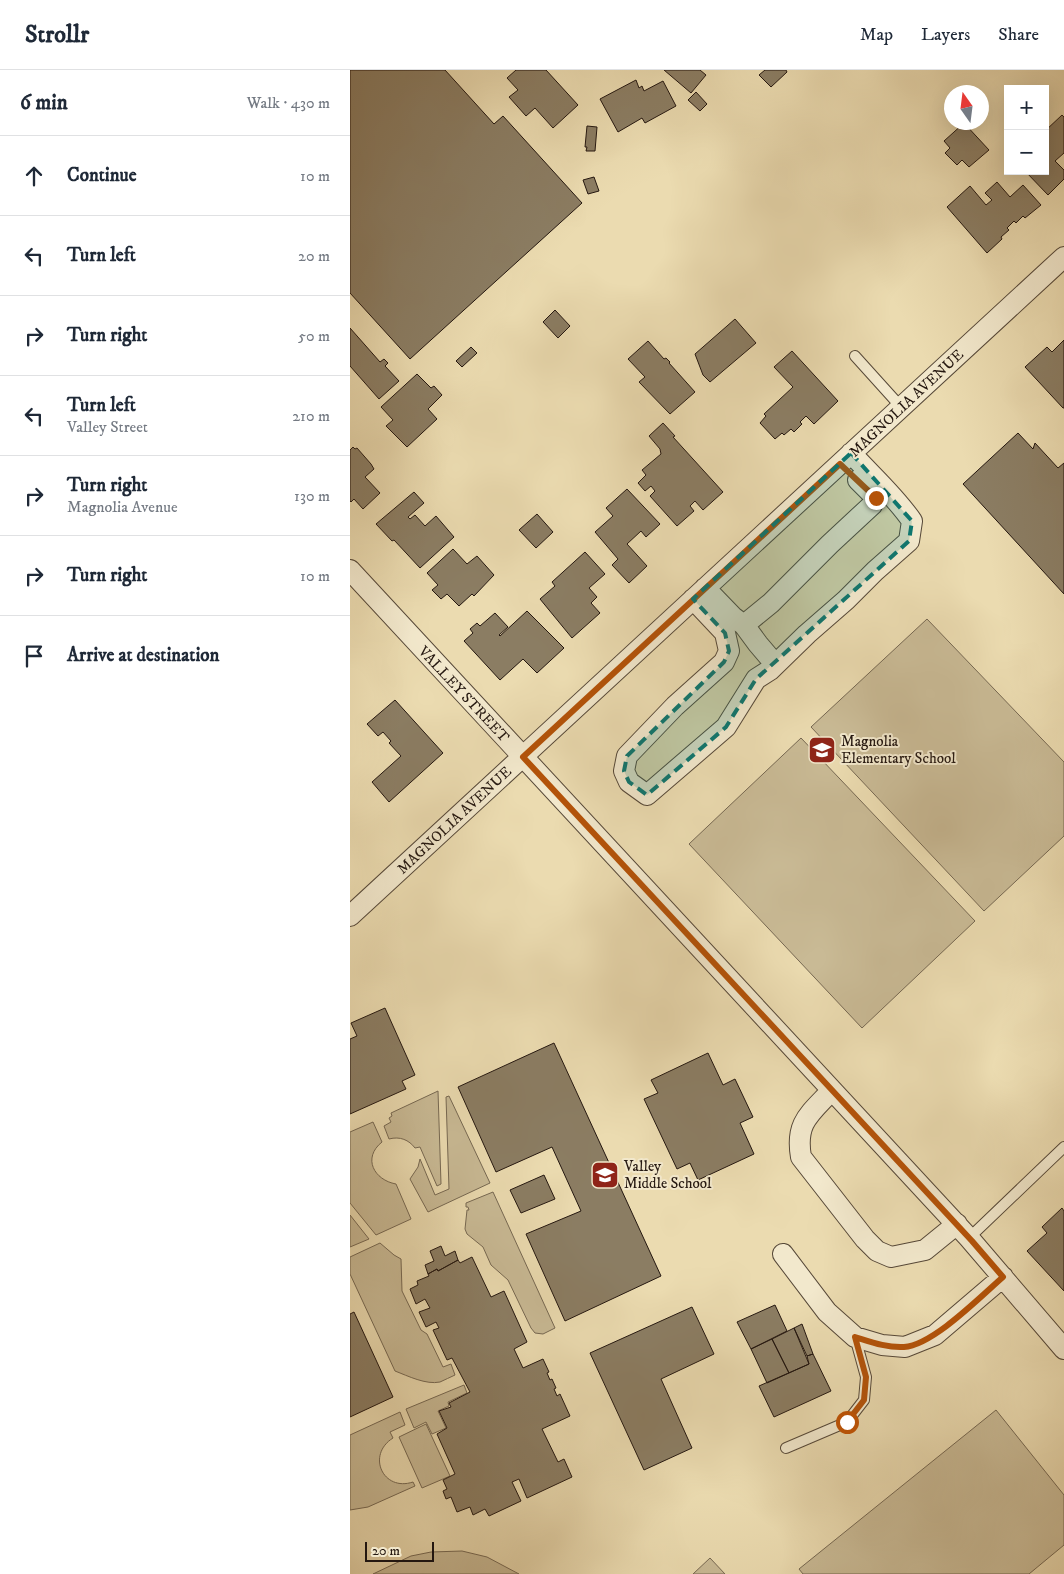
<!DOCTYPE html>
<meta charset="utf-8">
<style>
:root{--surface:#fff;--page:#f6f6f7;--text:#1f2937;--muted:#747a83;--line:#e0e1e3}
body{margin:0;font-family:"IM FELL DW Pica",serif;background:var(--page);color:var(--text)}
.controls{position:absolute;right:15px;top:15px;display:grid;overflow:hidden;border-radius:0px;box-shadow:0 5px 20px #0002}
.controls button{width:45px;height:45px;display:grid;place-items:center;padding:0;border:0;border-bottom:1px solid var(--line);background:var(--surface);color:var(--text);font:25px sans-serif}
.compass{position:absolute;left:594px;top:15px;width:45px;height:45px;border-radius:50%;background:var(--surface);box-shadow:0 5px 20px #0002;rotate:346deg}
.scale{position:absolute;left:15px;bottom:12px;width:69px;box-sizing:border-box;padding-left:5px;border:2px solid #241710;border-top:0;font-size:14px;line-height:18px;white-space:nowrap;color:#241710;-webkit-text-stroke:4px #f2e8cc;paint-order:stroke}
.stop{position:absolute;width:15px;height:15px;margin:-11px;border:4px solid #b45309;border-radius:50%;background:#fff}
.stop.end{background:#b45309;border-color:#fff;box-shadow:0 1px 5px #0008}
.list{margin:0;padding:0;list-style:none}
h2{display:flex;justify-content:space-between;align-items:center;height:65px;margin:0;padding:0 20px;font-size:21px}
h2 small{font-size:16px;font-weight:400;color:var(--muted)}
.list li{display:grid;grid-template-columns:32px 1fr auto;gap:15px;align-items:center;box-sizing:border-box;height:80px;padding:0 20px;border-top:1px solid var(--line)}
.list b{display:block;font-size:19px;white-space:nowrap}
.list p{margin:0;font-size:16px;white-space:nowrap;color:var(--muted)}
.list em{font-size:16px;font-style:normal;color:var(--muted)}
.icon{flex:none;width:28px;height:28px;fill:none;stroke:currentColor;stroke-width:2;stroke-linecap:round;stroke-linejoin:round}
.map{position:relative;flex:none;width:714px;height:1504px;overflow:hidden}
header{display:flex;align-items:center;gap:30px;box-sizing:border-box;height:70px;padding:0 25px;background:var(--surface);border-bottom:1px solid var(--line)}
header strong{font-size:24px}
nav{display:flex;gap:28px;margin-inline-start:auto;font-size:18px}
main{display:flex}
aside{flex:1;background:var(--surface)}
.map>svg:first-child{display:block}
.green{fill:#c9ba95;stroke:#766852}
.building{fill:#8b7d63;stroke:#241710}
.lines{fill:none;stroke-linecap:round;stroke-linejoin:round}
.service-casing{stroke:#564838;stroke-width:12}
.minor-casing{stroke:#564838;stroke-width:22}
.service{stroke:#f2e8cc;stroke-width:10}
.minor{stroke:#f2e8cc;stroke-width:20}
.route{stroke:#b45309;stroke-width:6}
.marked{fill:#0f766e;fill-opacity:0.2;stroke:#0f766e;stroke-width:4;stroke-dasharray:10 6;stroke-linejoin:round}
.labels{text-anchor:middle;stroke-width:4;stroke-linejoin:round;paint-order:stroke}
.street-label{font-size:15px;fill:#241710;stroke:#f2e8cc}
.poi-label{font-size:15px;fill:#241710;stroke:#f2e8cc;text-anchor:start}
</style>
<header>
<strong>Strollr</strong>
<nav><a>Map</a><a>Layers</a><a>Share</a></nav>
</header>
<main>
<aside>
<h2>6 min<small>Walk · 430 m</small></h2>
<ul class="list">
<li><svg class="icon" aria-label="ahead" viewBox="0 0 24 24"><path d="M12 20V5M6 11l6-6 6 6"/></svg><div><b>Continue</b></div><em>10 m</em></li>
<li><svg class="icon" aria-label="left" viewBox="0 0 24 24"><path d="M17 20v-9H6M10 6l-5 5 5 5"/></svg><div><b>Turn left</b></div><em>20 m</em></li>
<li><svg class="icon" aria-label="right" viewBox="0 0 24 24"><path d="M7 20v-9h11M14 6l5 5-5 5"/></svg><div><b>Turn right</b></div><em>50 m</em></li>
<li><svg class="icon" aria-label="left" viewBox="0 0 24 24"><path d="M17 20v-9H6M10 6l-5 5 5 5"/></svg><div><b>Turn left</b><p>Valley Street</p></div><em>210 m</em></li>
<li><svg class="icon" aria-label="right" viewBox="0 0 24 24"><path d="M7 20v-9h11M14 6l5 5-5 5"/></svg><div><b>Turn right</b><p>Magnolia Avenue</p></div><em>130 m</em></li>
<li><svg class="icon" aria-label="right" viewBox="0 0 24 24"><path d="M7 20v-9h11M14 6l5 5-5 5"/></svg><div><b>Turn right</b></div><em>10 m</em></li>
<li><svg class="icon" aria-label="arrive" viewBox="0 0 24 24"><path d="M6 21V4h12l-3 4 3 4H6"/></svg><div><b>Arrive at destination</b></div></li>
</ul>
</aside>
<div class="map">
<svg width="714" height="1504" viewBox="0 0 714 1504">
<rect width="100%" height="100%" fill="#ebdbb0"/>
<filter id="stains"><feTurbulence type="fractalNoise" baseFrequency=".004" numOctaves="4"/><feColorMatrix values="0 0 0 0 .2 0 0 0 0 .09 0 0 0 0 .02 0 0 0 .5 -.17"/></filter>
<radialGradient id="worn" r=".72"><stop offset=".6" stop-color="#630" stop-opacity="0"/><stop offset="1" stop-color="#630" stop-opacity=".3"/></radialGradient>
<path class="green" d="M577,549L714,692V766L634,841L461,657Z
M451,668L625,851L512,958L339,774Z
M88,1021L91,1114L87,1116L70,1077L65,1078C59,1070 50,1066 39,1069L34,1056L41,1052L39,1048L42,1046L41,1043Z
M99,1026L140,1113L78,1142L60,1109L68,1097L70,1089L85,1125L99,1119L96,1027Z
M23,1052L32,1072C12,1088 24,1110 46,1114L61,1149L26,1165L0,1133V1062Z
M143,1122L205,1258L193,1264L185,1263L181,1258L158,1210L141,1195L133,1177L117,1164L115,1159L117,1140H119L118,1137H116V1133Z
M0,1145L19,1169L0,1177Z
M30,1173L44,1185L51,1189L52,1221L71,1260L77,1264L93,1297L101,1294L105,1305C100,1307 95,1310 90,1312C76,1315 58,1306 45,1301L0,1204V1187Z
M114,1315L117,1323L98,1332L99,1336L88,1341L96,1358L82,1364L76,1352L64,1358L56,1339Z
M646,1340L714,1425V1475L679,1504H453L449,1499Z
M50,1342L55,1355L40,1362L43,1368C16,1385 33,1422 63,1412L65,1416L18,1437L0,1440V1365Z
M76,1354L100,1406L72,1418L49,1367Z
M112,1481L137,1487L169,1504H23L61,1486L81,1482Z
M360,1488L375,1504H343Z"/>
<path class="building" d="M0,0H95L144,54L153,46L232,133L60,289L0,223Z
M166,0H196L228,35L203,58L185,38L176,46L159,27L168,20L157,8Z
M314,0H350L356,5L341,23Z
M415,0H436L437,2L421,17L409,5Z
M286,10L289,18L292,16L294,21L313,11L326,36L295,53L292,48L268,62L250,29Z
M346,22L357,34L350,41L338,30Z
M712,45L714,47V83L705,91L714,100V109L698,125L675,101H695V61Z
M614,53L639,80L619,97L612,90L607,95L595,83L600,78L594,71Z
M237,56L247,57L245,81H236L237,77H235Z
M244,107L249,121L238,124L233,110Z
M647,112L660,127L673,115L691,135L675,148L673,146L666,153L664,151L657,158L659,160L651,167L652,169L637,183L597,137L620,116L636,135L642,130L635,123Z
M205,240L220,256L208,268L193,252Z
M385,249L406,273L360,312L353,305L345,284Z
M0,258L30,292L34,289L38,293L35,296L49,311L29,329L0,296Z
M714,270V338H713L675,297L697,277L702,282Z
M298,271L314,289L316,288L320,292L319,293L345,322L320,344L289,312L295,307L278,289Z
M121,277L127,283L112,297L106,291Z
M442,281L488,331L464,354L456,346L450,352L452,354L444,362L441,359L434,365L432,363L425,369L410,353L416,346L414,344L443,317L424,297Z
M67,304L81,318L84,316L92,325L78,339L87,349L57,377L36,356L43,350L31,337Z
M313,353L325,366L323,367L373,422L353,440L345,431L340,436L344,441L327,456L300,426L305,421L301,416L295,421L288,413L296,405L292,400L311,384L310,379L299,366Z
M668,363L683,379L685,373L708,398L714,393V524L613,414Z
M3,377L5,379L7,378L21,394L24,399L15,407L30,423L13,439L4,429L1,432L0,431V380Z
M277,419L310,454L296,467L291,461L277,474L297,496L279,513L262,495L268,489L245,462L263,446L256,438Z
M64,422L74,433L58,447L60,449L65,445L75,456L86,446L104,467L70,498L44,470L42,471L26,454Z
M187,444L203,462L186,478L169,460Z
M103,479L117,494L127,486L144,505L124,526L122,524L109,536L97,524L91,529L82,520L88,515L77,503Z
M235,482L255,504L239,518L247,527L241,533L250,543L222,568L190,529L205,516L202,512Z
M177,541L214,578L187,603L173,589L150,610L114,571L123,563L120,559L127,553L130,556L145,543L158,557L149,565L150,566Z
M45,630L93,683L39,732L22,712L51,686L39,673L41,671L33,662L28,666L17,654Z
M35,938L65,1005L52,1011L56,1019L0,1044V969L7,966L1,953Z
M204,973L311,1206L215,1251L176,1164L231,1141L202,1077L146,1102L108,1017Z
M358,983L373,1015L385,1009L403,1047L390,1053L404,1084L348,1110L340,1093L327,1099L294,1029L308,1023L301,1010Z
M194,1105L205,1129L171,1143L160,1120Z
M712,1138L714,1141V1221L677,1181L697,1163L692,1157Z
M91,1176L95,1186L105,1181L108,1190L88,1201L87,1199L78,1204L75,1195L84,1191L80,1181Z
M122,1187L141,1227L154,1221L177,1272L164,1279L173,1298L193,1289L199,1302L197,1303L200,1310L202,1309L206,1318L204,1319L207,1326L210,1324L220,1346L192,1359L208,1392L214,1389L222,1407L177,1428L169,1409L162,1412L171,1431L139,1446L135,1439L123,1445L120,1437L107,1442L101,1427L96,1429L93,1421L97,1419L93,1410L105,1404L87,1364L97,1358L89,1341L101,1337L99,1333L120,1322L102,1288L97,1290L83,1260L89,1258L86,1252L76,1257L69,1242L80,1238L75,1229L66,1234L60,1219L68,1215L67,1211L79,1206L78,1204L87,1199L88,1201L108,1190L110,1193Z
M425,1235L437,1261L401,1279L387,1252Z
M342,1237L364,1284L311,1309L342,1378L294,1400L240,1283Z
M4,1242L43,1327L0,1347V1244Z
M452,1254L463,1284L457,1286L444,1258Z
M444,1258L459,1294L439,1303L422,1269Z
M422,1269L439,1303L417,1313L401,1279Z
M463,1284L481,1321L424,1347L409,1316L459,1294L457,1286Z"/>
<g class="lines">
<g class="service-casing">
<path id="service" d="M505,286L551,337
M619,1168L714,1077
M436,1378L497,1352L514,1330L516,1307L505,1267"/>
</g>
<g class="minor-casing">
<path id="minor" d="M0,500L619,1168L714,1279
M355,518L383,547L394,555L421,533L480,474L522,435L526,428L508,410
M343,529L375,563L379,581L374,592L325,636L277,686L274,701L279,712L297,725L376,657L406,609L420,600L457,564L496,530L525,501L559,471L562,451C545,426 522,406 501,383
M394,555L408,574L425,594
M0,846L714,187
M482,1020C460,1044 445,1052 451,1087L515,1169L527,1181L541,1187L575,1180L607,1154
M433,1184L477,1242L505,1267L532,1275L555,1277L585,1265L653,1207"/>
</g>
<use href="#service" class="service"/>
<use href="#minor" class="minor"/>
</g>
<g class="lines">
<path class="route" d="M497,1352L514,1330L516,1307L505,1267C521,1272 537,1278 554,1277C583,1275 630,1227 653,1207L622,1171L173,687L490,394L526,428"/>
</g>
<path class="marked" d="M501,383L562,451L559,471L406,609L376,657L297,725L279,712L274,701L277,686L374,592L379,581L375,563L343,529Z"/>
<defs>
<g id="school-square" transform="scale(1.4375)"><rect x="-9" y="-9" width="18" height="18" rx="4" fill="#8f2418" stroke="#f2e8cc"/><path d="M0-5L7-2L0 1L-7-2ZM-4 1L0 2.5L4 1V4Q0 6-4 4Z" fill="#fff"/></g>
</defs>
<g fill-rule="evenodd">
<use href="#school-square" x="472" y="680"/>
<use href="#school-square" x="255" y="1105"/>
</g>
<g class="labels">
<g class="street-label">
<text transform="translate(556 333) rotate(-43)" y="5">MAGNOLIA AVENUE</text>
<text transform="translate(114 624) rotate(47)" y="5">VALLEY STREET</text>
<text transform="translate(104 750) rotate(-43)" y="5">MAGNOLIA AVENUE</text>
</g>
<g class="poi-label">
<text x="491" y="676">Magnolia<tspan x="491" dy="17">Elementary School</tspan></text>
<text x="274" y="1101">Valley<tspan x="274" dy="17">Middle School</tspan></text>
</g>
</g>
<rect width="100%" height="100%" filter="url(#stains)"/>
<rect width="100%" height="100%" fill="url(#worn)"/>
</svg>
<div class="controls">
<button>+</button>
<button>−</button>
</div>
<svg class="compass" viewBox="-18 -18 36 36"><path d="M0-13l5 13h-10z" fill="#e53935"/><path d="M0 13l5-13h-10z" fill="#747a83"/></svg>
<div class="scale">20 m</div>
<div class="stop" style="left:497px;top:1352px"></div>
<div class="stop end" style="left:526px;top:428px"></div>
</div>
</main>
